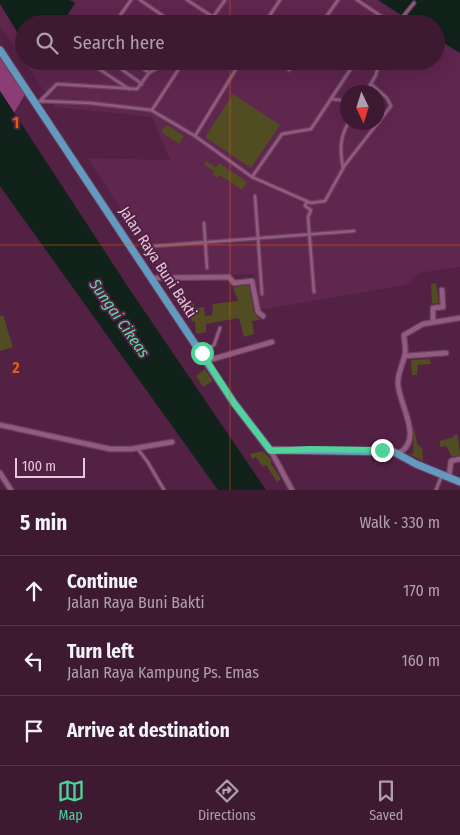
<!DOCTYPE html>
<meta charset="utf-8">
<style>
:root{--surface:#3e1932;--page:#45223a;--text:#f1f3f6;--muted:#ada0ac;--line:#57384d;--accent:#4fd399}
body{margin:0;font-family:"Fira Sans Condensed",sans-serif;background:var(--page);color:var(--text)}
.compass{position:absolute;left:340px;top:85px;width:45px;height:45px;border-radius:50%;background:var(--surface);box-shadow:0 5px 20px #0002;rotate:176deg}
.scale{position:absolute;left:15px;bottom:12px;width:70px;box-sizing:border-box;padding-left:5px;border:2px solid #e7c8db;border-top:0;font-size:14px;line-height:18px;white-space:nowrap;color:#e7c8db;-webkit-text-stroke:4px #522143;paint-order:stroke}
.stop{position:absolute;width:15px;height:15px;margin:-11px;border:4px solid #4fd399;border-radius:50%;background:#fff}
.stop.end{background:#4fd399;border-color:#fff;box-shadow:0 1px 5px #0008}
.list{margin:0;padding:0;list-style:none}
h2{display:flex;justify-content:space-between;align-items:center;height:65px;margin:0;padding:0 20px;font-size:21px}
h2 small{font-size:16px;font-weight:400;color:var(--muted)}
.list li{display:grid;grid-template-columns:32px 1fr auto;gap:15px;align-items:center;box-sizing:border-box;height:70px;padding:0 20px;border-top:1px solid var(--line)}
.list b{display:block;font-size:19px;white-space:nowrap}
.list p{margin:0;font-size:16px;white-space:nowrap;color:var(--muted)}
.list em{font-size:16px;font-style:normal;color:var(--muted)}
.icon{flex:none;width:28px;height:28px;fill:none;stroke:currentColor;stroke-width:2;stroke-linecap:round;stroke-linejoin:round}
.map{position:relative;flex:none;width:460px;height:490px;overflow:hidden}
.search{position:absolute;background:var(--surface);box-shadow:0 5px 20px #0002;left:15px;right:15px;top:15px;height:55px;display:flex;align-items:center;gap:12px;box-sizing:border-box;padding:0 18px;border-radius:28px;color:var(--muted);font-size:19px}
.sheet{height:275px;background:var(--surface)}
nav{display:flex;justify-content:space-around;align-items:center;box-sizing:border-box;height:70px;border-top:1px solid var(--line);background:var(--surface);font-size:14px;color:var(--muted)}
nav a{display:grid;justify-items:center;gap:2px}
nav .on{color:var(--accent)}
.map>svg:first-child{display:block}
.built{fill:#5f264e;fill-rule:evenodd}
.green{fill:#8d3d75}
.water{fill:#102219}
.building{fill:#524c22}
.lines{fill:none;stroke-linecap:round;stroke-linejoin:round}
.service-casing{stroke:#6b405e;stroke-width:5}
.minor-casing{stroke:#6b405e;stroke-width:7}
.primary-casing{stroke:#6b405e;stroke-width:9}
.service{stroke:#935b80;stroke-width:2.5}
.minor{stroke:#935b80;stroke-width:4.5}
.primary{stroke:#629bc0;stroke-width:7}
.route{stroke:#4fd399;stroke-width:6}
.grid{fill:none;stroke:#e8590c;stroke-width:1;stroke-opacity:0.55}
.labels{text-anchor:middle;stroke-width:4;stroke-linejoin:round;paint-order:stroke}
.street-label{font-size:15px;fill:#e7c8db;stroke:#522143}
.water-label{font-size:16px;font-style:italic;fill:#59dda2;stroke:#522143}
.grid-label{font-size:16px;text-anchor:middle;font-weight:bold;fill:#e8590c;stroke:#522143;stroke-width:4;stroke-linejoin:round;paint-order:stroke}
</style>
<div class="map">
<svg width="460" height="490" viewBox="0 0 460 490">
<rect width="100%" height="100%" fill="#522143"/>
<path class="built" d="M0,0H460V267L419,273L406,285L261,310L254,274L164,276L88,158L170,160L152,117L55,107L0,26ZM24,24H436V61H24ZM348,92H378V122H348Z"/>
<path class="green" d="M0,50L27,91L14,113L0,91Z"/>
<path class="water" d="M0,0H70L75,3L62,24H24V43L0,4Z
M378,0H460V53L436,38V24H415Z
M0,91L128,287L266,490H218L0,186Z"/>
<path class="building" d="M233,94L280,125L251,168L205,137Z
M167,125L184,136L179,144L161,132Z
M206,161L216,167L219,163L247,182L242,190L220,175L218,178L212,174L214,171L204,165Z
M436,283L439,303L432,304L431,284Z
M249,285L254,313L260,320L252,321L254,334L244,337L239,318L206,324V332L196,334L195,321L192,322L187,304L194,303L195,308L204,307L205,316L212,315L213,304L238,301L233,287Z
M3,315L13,347L0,351V316Z
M430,359L431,364L418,365L417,375H412L411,360Z
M205,369L213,381L203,387L196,376Z
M414,427L417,444L422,448L423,461L409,454H413Z
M453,435H458L460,455L452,457L446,446L440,447V441L454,437Z
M263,451L272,461L270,462L281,479L277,482L266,465L263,467L256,457L252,459L250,454Z"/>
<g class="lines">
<g class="service-casing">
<path id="service" d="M140,0L175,24
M187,0L224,24
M357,0L393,24
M114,24L131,0
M163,24L167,18
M208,24L225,0
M264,24L280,0
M321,24L338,0
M397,24L414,3
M87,61L129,89
M110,61L142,84
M133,61L149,73
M228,61L237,68
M289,70L295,61
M366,92L376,75L379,61
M332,99L348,101
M40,101L57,84L137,89L149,73L159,67V61
M36,103L40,101L90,103L151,110L195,136L252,177L282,134L311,129L356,61
M152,110L184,61
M195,136L241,61
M343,168C340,151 339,138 349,122
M252,177L311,203L325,201L345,165L391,106L387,98L371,84
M255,196L262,294
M307,201L305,206L311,210L308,217L314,292
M204,223L207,268
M155,246L354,231
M203,352L214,345L220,328
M137,448L147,461L164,490
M436,490L442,475"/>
</g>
<g class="minor-casing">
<path id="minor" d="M152,278L229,277L234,283L252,281L258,312L263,316
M433,322V308L443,307L442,290
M405,356L446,353
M206,361L272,342
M0,425L110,449H131L172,442
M271,451L292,490
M399,453C424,439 399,405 398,384C397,375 403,364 405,354C406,347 404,341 404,335L423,324L460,318
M0,473L11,490
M449,477L451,461L460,459"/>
</g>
<g class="primary-casing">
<path id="primary" d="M0,50L234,403L270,450L394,452L416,464L460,482"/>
</g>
<use href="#service" class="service"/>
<use href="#minor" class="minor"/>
<use href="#primary" class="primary"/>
</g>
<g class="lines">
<path class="route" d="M202,353L234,403L271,451L309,449L382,450"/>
</g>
<path class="grid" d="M230,0V24M230,61V490M0,245H460"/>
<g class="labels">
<g class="street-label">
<text transform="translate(158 262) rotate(57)" y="5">Jalan Raya Buni Bakti</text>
</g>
<g class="water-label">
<text transform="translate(120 318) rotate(55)" y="6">Sungai Cikeas</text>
</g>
</g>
<g class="grid-label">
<text x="16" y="128">1</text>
<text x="16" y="373">2</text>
</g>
</svg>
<svg class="compass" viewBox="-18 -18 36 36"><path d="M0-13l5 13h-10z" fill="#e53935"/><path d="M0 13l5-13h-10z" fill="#ada0ac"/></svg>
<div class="scale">100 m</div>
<div class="stop" style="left:202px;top:353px"></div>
<div class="stop end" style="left:382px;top:450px"></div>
<div class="search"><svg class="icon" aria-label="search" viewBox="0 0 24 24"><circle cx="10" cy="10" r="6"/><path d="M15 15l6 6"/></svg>Search here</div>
</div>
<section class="sheet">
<h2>5 min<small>Walk · 330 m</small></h2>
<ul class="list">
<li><svg class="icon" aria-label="ahead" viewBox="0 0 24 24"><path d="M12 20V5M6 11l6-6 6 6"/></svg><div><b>Continue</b><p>Jalan Raya Buni Bakti</p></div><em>170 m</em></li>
<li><svg class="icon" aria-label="left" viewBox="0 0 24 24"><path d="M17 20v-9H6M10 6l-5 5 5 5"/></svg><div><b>Turn left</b><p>Jalan Raya Kampung Ps. Emas</p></div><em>160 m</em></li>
<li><svg class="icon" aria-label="arrive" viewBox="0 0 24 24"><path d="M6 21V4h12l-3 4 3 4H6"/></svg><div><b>Arrive at destination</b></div></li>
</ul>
</section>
<nav>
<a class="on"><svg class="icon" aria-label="map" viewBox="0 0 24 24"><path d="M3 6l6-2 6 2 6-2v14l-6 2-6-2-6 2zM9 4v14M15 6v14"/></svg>Map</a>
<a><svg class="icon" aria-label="directions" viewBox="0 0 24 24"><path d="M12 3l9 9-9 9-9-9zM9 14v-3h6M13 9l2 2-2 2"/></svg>Directions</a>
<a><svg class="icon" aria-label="saved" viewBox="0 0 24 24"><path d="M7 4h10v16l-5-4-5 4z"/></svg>Saved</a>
</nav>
